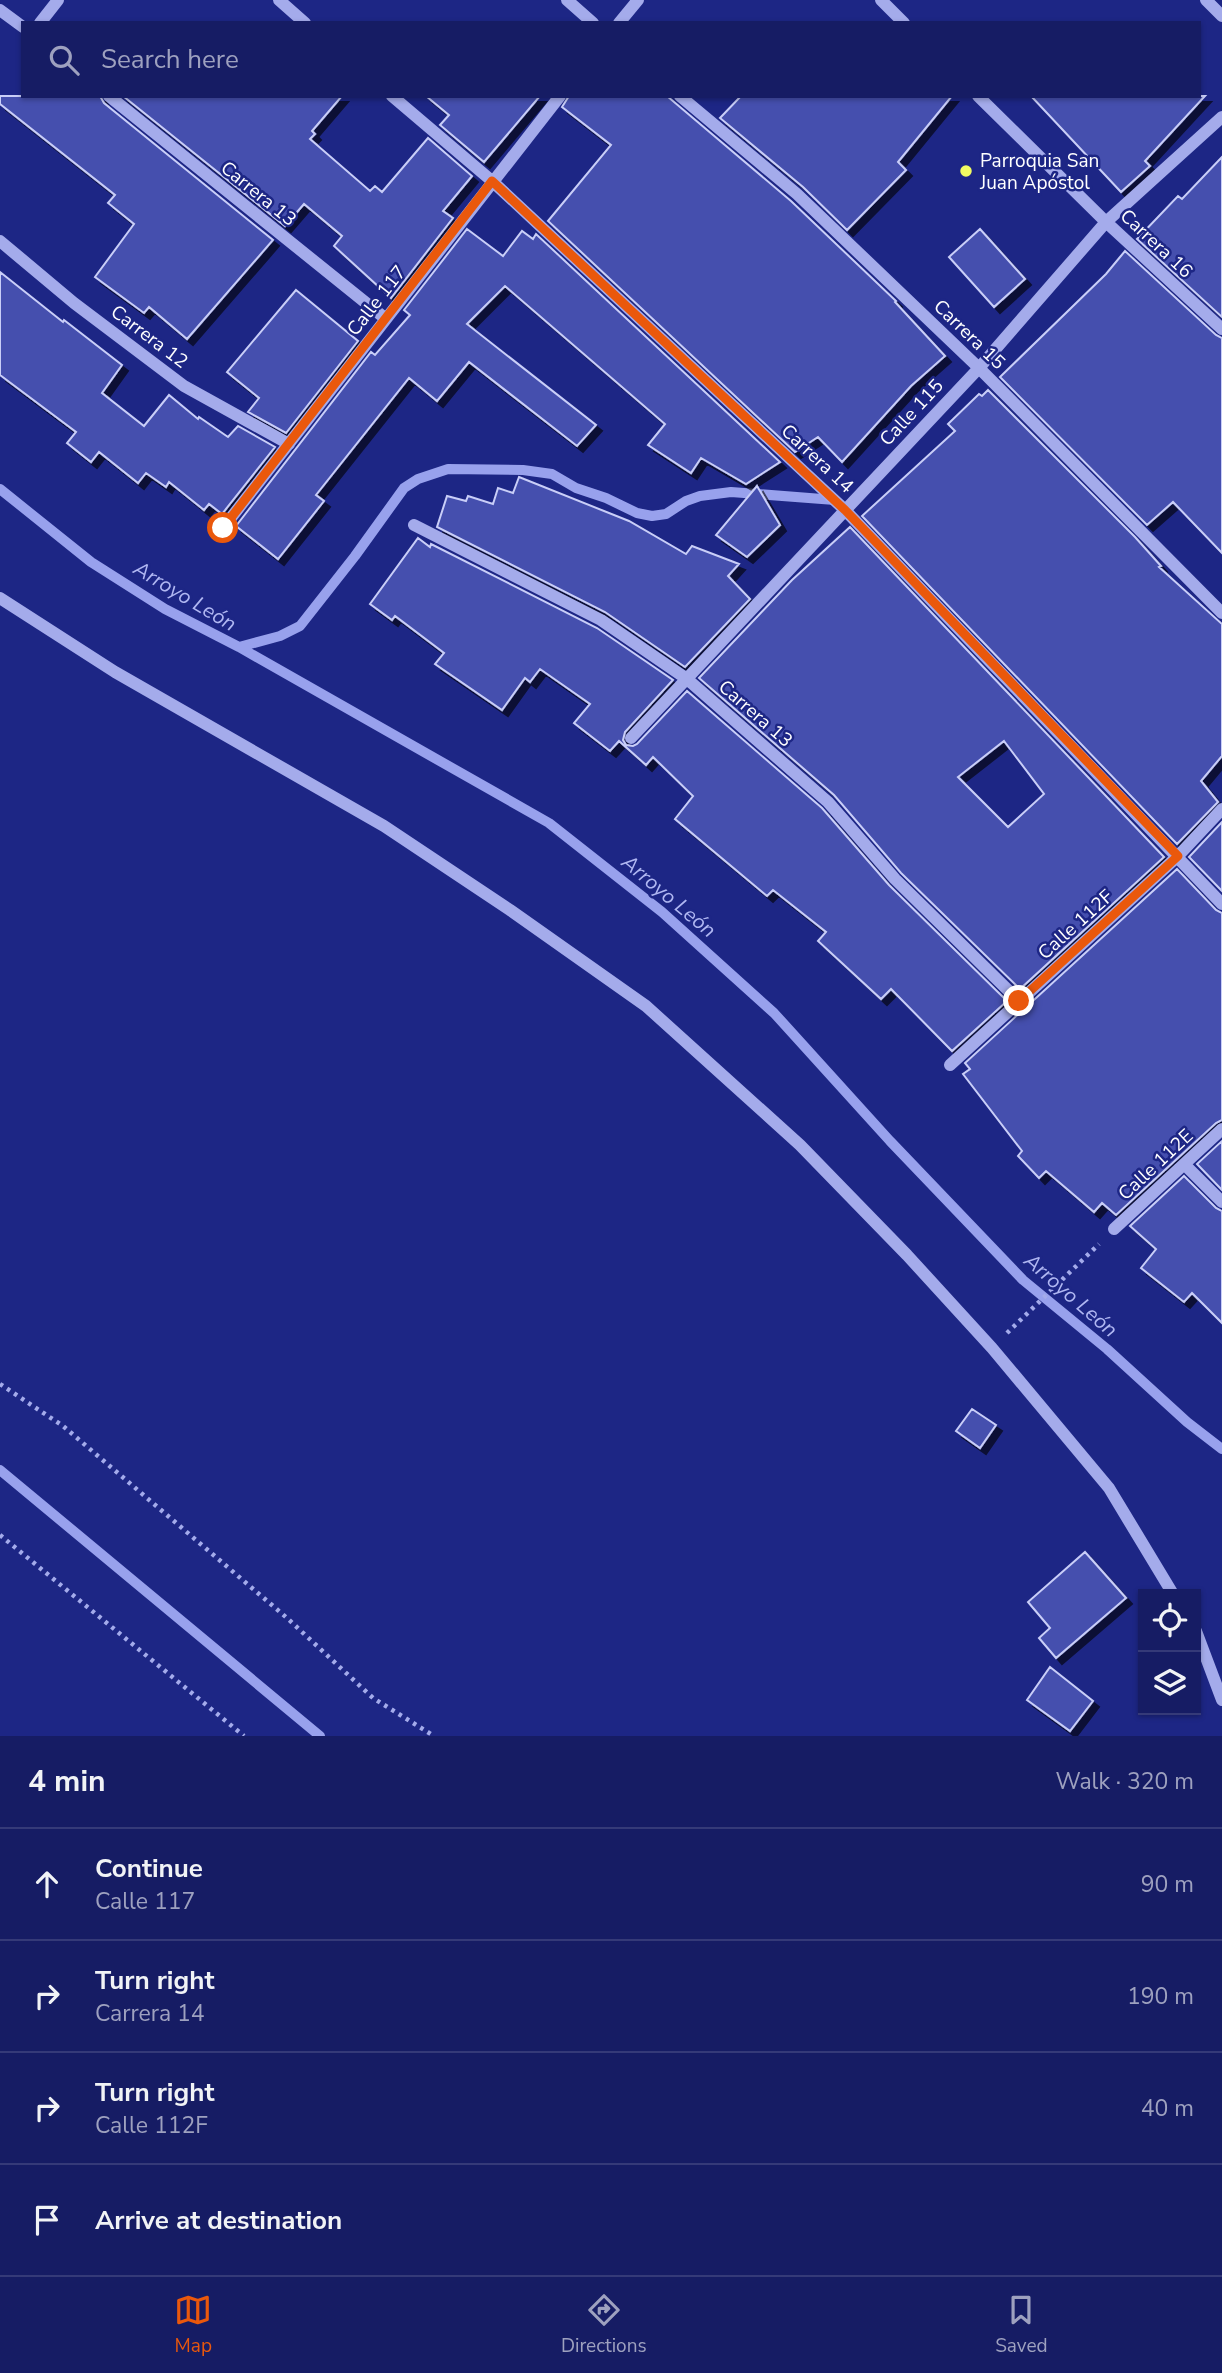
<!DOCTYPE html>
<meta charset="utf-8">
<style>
:root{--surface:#161c64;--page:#1f256a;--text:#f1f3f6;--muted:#9ea1bf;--line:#353a78;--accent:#ea580c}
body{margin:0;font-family:"Nunito Sans",sans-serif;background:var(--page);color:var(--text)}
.controls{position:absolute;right:21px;bottom:21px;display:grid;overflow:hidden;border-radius:0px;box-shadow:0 2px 5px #0004}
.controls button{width:63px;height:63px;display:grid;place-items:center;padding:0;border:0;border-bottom:2px solid var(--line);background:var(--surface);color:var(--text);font:35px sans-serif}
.stop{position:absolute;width:21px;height:21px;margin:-16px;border:5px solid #ea580c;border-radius:50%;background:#fff}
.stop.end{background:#ea580c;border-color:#fff;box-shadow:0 2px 7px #0008}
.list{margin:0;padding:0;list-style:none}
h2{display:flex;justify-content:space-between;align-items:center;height:91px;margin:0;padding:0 28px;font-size:30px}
h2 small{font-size:23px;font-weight:400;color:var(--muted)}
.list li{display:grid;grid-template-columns:46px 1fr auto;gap:21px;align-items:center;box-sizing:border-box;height:112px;padding:0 28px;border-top:2px solid var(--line)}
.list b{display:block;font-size:26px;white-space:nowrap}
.list p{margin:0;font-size:23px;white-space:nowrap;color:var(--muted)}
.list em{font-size:23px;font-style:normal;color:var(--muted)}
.icon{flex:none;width:38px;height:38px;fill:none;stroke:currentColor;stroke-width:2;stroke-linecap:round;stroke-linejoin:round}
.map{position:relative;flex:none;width:1222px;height:1736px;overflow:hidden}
.search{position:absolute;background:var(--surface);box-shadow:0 2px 5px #0004;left:21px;right:21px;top:21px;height:77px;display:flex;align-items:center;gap:18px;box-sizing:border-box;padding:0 24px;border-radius:0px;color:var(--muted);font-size:26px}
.sheet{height:539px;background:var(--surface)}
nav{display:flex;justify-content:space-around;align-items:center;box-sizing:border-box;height:98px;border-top:2px solid var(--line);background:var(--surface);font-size:19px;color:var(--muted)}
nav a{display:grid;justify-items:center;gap:4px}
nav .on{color:var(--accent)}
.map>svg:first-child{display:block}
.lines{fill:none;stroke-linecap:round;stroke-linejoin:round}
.stream{stroke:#98a1ed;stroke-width:10}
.building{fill:#454fae;stroke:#c9cef8;stroke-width:2;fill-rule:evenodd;filter:url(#shadow)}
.path{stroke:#a4abeb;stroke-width:4.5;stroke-dasharray:3.5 5;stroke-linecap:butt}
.minor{stroke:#a4abeb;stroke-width:12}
.route{stroke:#ea580c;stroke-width:9}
.poi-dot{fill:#f1fb62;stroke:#1d2685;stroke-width:2.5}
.labels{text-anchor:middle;stroke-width:5;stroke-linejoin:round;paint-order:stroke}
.poi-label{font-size:19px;fill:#fff;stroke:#1d2685;text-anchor:start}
.street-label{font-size:19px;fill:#fff;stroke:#1d2685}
.water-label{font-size:21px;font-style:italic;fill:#b0b7f2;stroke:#1d2685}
</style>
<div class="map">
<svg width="1222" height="1736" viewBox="0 0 1222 1736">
<defs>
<filter id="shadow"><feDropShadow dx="6" dy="6" stdDeviation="0" flood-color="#0009"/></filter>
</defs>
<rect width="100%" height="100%" fill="#1d2685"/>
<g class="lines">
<path class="stream" d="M0,489L91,562L165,609L239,647L549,823L662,912L774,1013L890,1141L1023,1280L1107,1349L1187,1422L1222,1449
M239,647L280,636L300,626L355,556L404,488L418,479L448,469L523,470L552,474L576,488L606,498L637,513L652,516L666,514L686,501L700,496L731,492L835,500
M0,1470L320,1736"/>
</g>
<path class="building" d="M0,96H100L104,103L273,240L187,339L149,307L144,313L95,277L134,224L108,203L115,195L0,104Z
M123,96H342L312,131L315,134L310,139L370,191L375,186L382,192L428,138L472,176L443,211L453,218L391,298L334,246L342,236L304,204L285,226Z
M426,96H540L484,162L440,125L449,115Z
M569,96H667L791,201L896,301L895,302L945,356L911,386L842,462L818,437L795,452L548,221L611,145L562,107Z
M741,96H952L898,162L906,170L847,230L803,187L720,118Z
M1031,96H1205L1145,161L1150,166L1121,192Z
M1222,157V317L1137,239L1178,196L1182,199Z
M467,229L503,256L522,231L533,239L536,234L780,462L746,484L701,458L691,473L648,445L665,424L505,286L467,324L596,425L577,446L469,362L437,401L409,378L316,495L324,501L278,559L236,526L371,352L375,355L410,315L404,310Z
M980,229L1025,279L994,307L949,257Z
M1125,251L1216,335L1222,338V553L1173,502L1147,525L1000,377L1106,274Z
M0,272L63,322L64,320L122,365L102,393L144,426L169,395L198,419L199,417L228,437L238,426L275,447L222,514L209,504L204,510L169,482L166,487L146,473L138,483L99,452L91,462L67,443L76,432L0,375Z
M296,290L358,341L286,433L248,412L259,398L227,372Z
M988,390L1135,537L1161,566L1159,567L1222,624V756L1201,781L1218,802L1177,844L862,516L955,431L948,424L979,394L982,396Z
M519,477L629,521L686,554L692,546L739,564L728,576L750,599L685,667L605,612L437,527L447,496L466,501L468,496L493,504L498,488L513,493Z
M757,486L780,525L747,557L716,535Z
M850,527L1164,857L1020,989L901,873L834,795L699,678L792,580ZM1004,741L1044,794L1008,827L958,777Z
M418,538L430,547L431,544L597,628L673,680L625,732L623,740L626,745L633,746L637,744L687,691L822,808L889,885L1007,1001L952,1051L891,989L881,999L818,941L826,932L773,890L767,896L675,819L693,796L653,757L646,765L619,741L610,751L574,723L590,704L540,669L530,682L525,678L502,710L435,664L444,653L395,616L392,620L370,604Z
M1222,822V891L1189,857Z
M1177,869L1216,910L1222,913V1120L1216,1123L1116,1215L1102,1203L1094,1212L1046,1171L1039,1178L1018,1156L1022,1151L963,1074L970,1069L965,1063Z
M1222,1141V1190L1197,1164Z
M1184,1176L1216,1208L1222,1211V1323L1192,1293L1184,1302L1141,1268L1156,1249L1130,1226Z
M972,1409L996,1425L980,1448L956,1431Z
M1085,1552L1126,1598L1056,1658L1039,1638L1050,1628L1028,1602Z
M1050,1667L1093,1701L1070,1731L1027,1700Z"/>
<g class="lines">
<path class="path" d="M1007,1333L1099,1244
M0,1384L63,1426L287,1618L373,1698L434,1736
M0,1535L244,1736"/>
<path class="minor" d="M279,0L305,23
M567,0L593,23
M881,0L904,23
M1206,0L1222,16
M0,10L23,27
M40,23L58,0
M619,23L638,0
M109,96L386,319
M392,96L492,181L845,510L1222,904
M680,96L797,194L979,368L1222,613
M978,96L1106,222L1222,329
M0,241L74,303L184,386L289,444
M414,525L601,620L687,679L828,802L895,879L1019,1001
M223,528L560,96
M0,598L115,672L384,826L510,910L646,1006L800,1145L907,1255L992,1348L1109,1488L1173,1594
M631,738L979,368L1106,222L1222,117
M950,1065L1178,856L1222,809
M1184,1164L1222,1202
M1114,1229L1222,1129
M1196,1631L1222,1700"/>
</g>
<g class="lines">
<path class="route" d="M223,528L492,181L845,510L1178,856L1019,1001"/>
</g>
<circle class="poi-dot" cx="966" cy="171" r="7"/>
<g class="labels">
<g class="poi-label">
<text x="980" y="167">Parroquia San<tspan x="980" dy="22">Juan Apóstol</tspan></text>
</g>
<g class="street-label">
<text transform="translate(259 193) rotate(39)" y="7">Carrera 13</text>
<text transform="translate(1157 243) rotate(43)" y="7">Carrera 16</text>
<text transform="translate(376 300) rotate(-52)" y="7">Calle 117</text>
<text transform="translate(970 334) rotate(44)" y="7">Carrera 15</text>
<text transform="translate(150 336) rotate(37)" y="7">Carrera 12</text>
<text transform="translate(911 412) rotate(-47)" y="7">Calle 115</text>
<text transform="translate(818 458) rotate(43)" y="7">Carrera 14</text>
<text transform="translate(756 713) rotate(41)" y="7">Carrera 13</text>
<text transform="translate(1075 924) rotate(-42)" y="7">Calle 112F</text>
<text transform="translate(1155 1164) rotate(-43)" y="7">Calle 112E</text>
</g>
<g class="water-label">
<text transform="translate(185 596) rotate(31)" y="7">Arroyo León</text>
<text transform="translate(669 896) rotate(40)" y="7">Arroyo León</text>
<text transform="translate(1071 1295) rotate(41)" y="7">Arroyo León</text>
</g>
</g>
</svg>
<div class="controls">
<button><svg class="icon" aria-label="locate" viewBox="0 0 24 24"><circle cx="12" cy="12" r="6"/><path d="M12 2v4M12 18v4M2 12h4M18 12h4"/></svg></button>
<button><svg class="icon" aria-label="layers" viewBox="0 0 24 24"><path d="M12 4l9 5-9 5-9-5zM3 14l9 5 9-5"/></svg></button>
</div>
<div class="stop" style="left:223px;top:528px"></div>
<div class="stop end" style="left:1019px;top:1001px"></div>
<div class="search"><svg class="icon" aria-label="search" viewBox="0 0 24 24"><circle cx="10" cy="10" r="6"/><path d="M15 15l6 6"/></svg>Search here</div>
</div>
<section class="sheet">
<h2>4 min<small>Walk · 320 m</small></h2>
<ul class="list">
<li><svg class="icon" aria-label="ahead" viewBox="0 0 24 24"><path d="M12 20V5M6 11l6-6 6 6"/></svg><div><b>Continue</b><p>Calle 117</p></div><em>90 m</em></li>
<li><svg class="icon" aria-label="right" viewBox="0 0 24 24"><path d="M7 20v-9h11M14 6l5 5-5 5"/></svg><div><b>Turn right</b><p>Carrera 14</p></div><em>190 m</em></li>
<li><svg class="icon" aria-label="right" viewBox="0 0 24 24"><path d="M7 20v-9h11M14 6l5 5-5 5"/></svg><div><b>Turn right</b><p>Calle 112F</p></div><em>40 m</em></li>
<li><svg class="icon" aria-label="arrive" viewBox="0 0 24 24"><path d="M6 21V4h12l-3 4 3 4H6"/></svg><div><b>Arrive at destination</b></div></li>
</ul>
</section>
<nav>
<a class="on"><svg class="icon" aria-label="map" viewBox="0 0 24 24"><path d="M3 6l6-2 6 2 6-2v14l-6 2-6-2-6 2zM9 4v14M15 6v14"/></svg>Map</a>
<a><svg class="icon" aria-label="directions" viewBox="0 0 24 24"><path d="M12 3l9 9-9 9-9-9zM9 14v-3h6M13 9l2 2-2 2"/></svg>Directions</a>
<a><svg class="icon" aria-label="saved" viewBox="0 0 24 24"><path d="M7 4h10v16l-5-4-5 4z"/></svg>Saved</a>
</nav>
